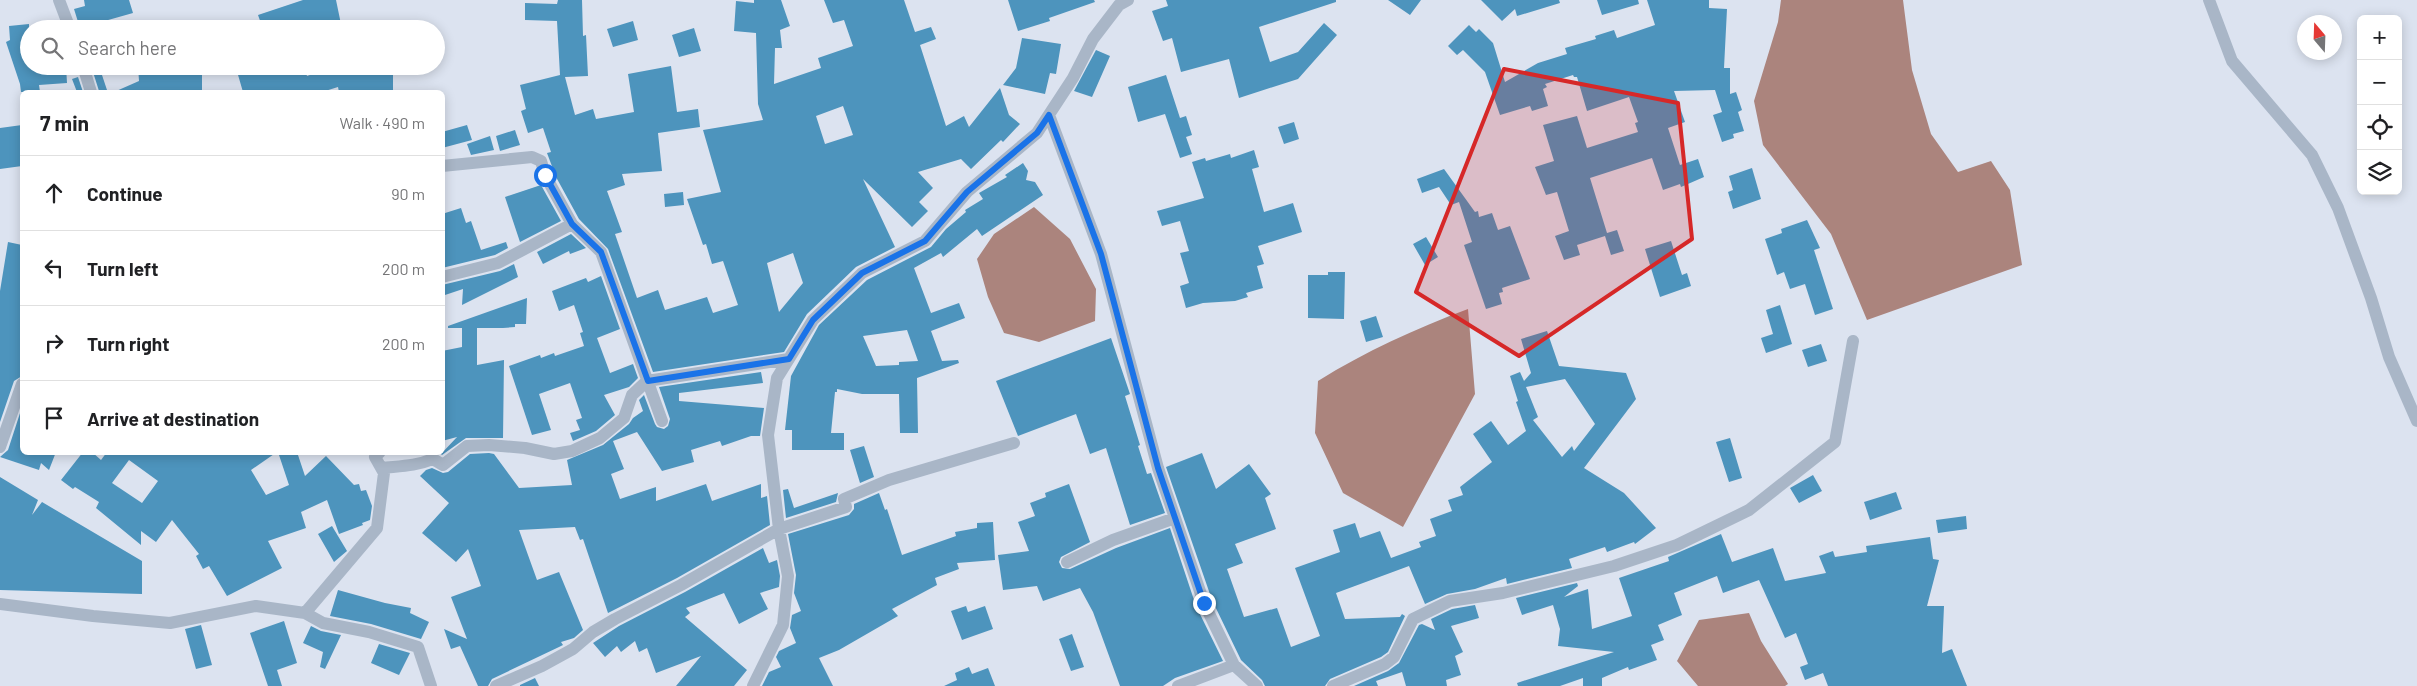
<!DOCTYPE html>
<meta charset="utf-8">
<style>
:root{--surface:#fff;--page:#f6f6f6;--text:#202124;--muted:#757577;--line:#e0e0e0}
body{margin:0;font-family:Barlow,sans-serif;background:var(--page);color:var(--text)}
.controls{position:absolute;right:15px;top:15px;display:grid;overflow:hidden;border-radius:8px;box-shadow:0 2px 12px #0003}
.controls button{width:45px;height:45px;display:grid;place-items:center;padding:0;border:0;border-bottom:1px solid var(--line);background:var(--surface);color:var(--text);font:25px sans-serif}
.compass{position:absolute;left:2297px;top:15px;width:45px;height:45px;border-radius:50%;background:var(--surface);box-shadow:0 2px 12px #0003;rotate:341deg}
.stop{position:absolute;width:15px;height:15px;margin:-11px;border:4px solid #1a73e8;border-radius:50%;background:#fff}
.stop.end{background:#1a73e8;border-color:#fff;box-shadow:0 1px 5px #0008}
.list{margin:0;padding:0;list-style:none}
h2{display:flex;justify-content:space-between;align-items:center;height:65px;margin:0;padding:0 20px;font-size:21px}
h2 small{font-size:16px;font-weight:400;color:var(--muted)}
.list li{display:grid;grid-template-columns:32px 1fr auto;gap:15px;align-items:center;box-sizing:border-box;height:75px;padding:0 20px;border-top:1px solid var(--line)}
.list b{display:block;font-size:19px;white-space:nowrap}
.list em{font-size:16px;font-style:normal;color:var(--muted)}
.icon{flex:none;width:28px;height:28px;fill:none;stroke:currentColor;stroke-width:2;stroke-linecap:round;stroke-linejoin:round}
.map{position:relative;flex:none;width:2417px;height:686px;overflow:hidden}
.search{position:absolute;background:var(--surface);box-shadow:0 2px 12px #0003;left:20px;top:20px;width:425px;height:55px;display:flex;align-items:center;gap:12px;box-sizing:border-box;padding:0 18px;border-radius:28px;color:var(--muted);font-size:19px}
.panel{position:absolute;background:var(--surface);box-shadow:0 2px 12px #0003;left:20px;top:90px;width:425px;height:365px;border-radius:8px}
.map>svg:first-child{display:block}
.water{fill:#ab847d}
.building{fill:#4d94bd;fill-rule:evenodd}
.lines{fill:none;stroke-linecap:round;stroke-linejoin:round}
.minor{stroke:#a9b6c7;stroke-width:12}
.route{stroke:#1a73e8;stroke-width:6}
.marked{fill:#d62828;fill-opacity:0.2;stroke:#d62828;stroke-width:4;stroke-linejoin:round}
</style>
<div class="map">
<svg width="2417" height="686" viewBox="0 0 2417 686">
<rect width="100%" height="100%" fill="#dce3f0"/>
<path class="water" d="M1781,0H1903L1912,70L1931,134L1958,172L1991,161L2010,190L2022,265L1867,320L1831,234L1763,145L1754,101L1778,22Z
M1034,207L1070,239L1096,289L1095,321L1039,342L1004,333L988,297L977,259L994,234Z
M1468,309L1475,394L1403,527L1343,493L1315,433L1318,381C1366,351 1415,329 1468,309Z
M1749,613L1761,641L1788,684L1785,686H1698L1677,661L1699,620Z"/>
<path class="building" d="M84,0H129L133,13L94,24L93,21L79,25L74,9L85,6Z
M303,0H336L342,29H263L258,15Z
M558,0H582L583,36L586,35L588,76L565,77L575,115L593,109L596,119L634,112L628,74L671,66L677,112L698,109L700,127L658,133L662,171L622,174L625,185L607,191L622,232L615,234L637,298L658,290L665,310L707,297L713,313L738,305L723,261L712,264L706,244L703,245L687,199L721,192L703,130L763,120L758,104L756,33L734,31L736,1L754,3V0H781L790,26L780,30L782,48H775L774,84L821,68L818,58L853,46L844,20L833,23L824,0H904L915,32L931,27L936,39L920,45L946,126L964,116L969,127L1000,88L1009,115L1020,124L1003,142L1001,140L971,169L961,159L918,172L933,188L919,202L928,211L912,227L863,179L895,247L856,267L807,314L784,352L653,372L608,249L579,219L556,177L547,153L551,152L543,128L528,133L521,111L526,109L520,85L560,75L557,21L525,20V3L557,4ZM843,106L853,135L825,144L816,116ZM793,253L803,283L779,312L767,263Z
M1008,0H1094L1095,2L1049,18L1050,21L1018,31Z
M1166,0H1336V2L1259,27L1270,62L1298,52L1324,23L1337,35L1298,79L1239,98L1229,59L1181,72L1172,38L1163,41L1152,11L1168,6Z
M1388,0H1421L1410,15Z
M1481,0H1559L1560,3L1517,16L1515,9L1502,21Z
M1597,0H1638L1639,4L1602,15Z
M1647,0H1709V8L1727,9L1724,68H1730V94L1736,92L1742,110L1738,112L1744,131L1733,134L1734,138L1722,142L1713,115L1722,112L1715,90L1674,91L1685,122L1668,128L1680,165L1698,159L1704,177L1681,187L1680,184L1663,190L1652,158L1590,178L1607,233L1617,230L1624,251L1611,255L1605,236L1577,245L1580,255L1564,260L1555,236L1569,231L1557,192L1546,195L1535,167L1554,161L1543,125L1577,116L1587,148L1638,132L1635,123L1638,122L1629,97L1587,111L1577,77H1574L1573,75L1545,84L1547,87L1543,89L1548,106L1532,111L1530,106L1500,115L1485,72L1463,50L1457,55L1448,46L1469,25L1476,32L1479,29L1493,43L1505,82L1538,63L1567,54L1565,48L1596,39L1595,36L1614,30L1617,38L1655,25Z
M633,21L638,40L613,47L607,29Z
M29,24V66H66L67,83L39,85L40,92H21L20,84L6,42L10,40L9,26Z
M694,28L701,51L679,57L672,35Z
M1022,38L1061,44L1056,74L1050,73L1045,94L1003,85L1016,68Z
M1096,50L1110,56L1092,97L1074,91Z
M138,66H165V69H185V73H202V92H114L139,81Z
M253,66H304L307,76L335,66H393V92H339L338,87L322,92H243L236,68H254Z
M100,69L107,90L99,91L93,72Z
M1166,75L1180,118L1186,116L1192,135L1186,137L1192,154L1180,158L1165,114L1138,122L1128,87Z
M78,77L83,92H77L72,79Z
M1294,122L1299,139L1284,144L1278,127Z
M22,125V166L0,169V128Z
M467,125L472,140L442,148V132Z
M515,130L520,145L500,151L496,136Z
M490,136L494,150L471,155L467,144Z
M1254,150L1259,167L1252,169L1264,212L1293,203L1302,232L1258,246L1264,264L1257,266L1263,288L1246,293L1248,297L1235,301L1203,303L1186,308L1180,286L1189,283L1180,253L1189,251L1180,221L1162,226L1157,211L1204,198L1192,162L1205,158L1206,161L1230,154L1231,158Z
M1023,163L1028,171L1026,180L1035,182L1043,195L982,236L977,229L943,257L941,253L914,268L931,313L959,303L965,318L931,331L942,361L958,360L959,363L917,378L918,433H900L899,394H862L837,389V392H835L831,433H844V450H792V430H785L791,376L819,325L867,280L931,247L946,229L966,212L965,210L983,199L979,193L1007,177L1005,175ZM907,330L918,361L899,362V365L876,366L863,336Z
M1752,168L1761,199L1733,209L1728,192L1733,190L1729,176Z
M1444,169L1475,212L1478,211L1479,217L1492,213L1498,230L1510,226L1530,279L1502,288L1503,292L1499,293L1502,304L1486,309L1464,245L1472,242L1459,202L1451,205L1439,187L1422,193L1417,179Z
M541,185L561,221L520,242L505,197Z
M683,192L684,205L665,207L664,194Z
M461,208L466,223L471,221L481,250L506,242L508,248L495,255L442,268V214Z
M1807,220L1820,248L1814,250L1833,309L1815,315L1805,284L1790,289L1784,272L1777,275L1765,239L1782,233L1781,229Z
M571,234L586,248L570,254L569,251L543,264L537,252Z
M1426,237L1438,257L1425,265L1413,244Z
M1671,241L1682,275L1687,273L1691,286L1660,297L1645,249Z
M8,242L22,245V376L14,381L0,422V291Z
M514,264L518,277L462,305L463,289L442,296V285L500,271Z
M1328,272H1345L1344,319L1308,318V275H1328Z
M601,276L620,329L597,338L610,373L633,364L638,378L629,387L604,395L615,415L596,431L573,441L570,433L580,430L576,420L582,418L570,383L539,394L551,430L532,435L509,366L540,355L541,358L554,353L555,356L584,346L580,333L583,332L574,305L559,311L552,291L586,278L588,282Z
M527,298L526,324H515V327L503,328H477V365L504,360L503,438H466L442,455L441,454L457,437L442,441V351L462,347V328H448V326Z
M1780,305L1792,344L1766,353L1761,338L1773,334L1766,310Z
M1376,316L1383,337L1366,342L1360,321Z
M1547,331L1559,366L1626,373L1636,399L1584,468L1624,493L1656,528L1635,544L1634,542L1607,552L1605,547L1569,559L1572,568L1507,584L1506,578L1475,589L1447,594L1425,604L1409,566L1336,593L1345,619L1400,617L1402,614L1405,616L1388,652L1381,657L1330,679L1325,686H1265L1262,680L1241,660L1212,600L1166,467L1202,453L1216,489L1249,464L1271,494L1265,498L1276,529L1235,544L1243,563L1227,569L1244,617L1277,608L1291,647L1320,636L1295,568L1340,552L1333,530L1355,523L1360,538L1380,531L1391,558L1421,547L1419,542L1436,536L1430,519L1452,511L1448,500L1463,495L1460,487L1492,462L1473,434L1491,421L1508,445L1526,431L1516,402L1518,401L1510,376L1520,372L1524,381L1531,373L1521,339ZM1565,379L1595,424L1574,451L1572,446L1562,457L1533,420L1538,417L1526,387Z
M1111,338L1130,394L1125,396L1140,445L1138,446L1147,474L1151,473L1165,513L1130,525L1106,448L1090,454L1076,414L1018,436L996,381Z
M1821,344L1827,361L1808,367L1802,350Z
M761,372L763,383L679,393V401L764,408L760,436H751L722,446L720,441L691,450L694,462L662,471L637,432L613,441L624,469L611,474L620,499L656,487V501L706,484L712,501L761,484V498L767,496L770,525L677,578L608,613L583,539L580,540L575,527L519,530L537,580L559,572L583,630L574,638L561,642L563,645L559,647L492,679L488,686H478L460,646L451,649L444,629L467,639L451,597L481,586L468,549L456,562L422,533L449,503L420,476L426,470L432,468L443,473L448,472L470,454L489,453L494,454L519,488L572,485L567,460L603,445L629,424L633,418L643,411L639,400L644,395L655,424L657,427L664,429L668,426L670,419L659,387Z
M22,407V452H56L49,470L41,463L39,470L0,457L8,450Z
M1730,438L1742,478L1729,482L1716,442Z
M864,446L874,477L860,483L850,450Z
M83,452H92L101,460L107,452H277L251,470L266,495L289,485L278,452H297L305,476L326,456L354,485L359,484L361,491L366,490L372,506L370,520L362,523L363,525L339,534L327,500L301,512L306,528L268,541L282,568L227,596L209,566L203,569L196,556L199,554L172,520L156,542L141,531V545L96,508L99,502L75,487L73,489L61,480ZM129,460L158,481L142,503L112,483Z
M1813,475L1822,491L1799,503L1790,488Z
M0,477L38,500L32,515L42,502L142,561V594L0,590Z
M1069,484L1090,542L1061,557L1059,562L1062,568L1070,569L1116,548L1170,528L1196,606L1223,661L1175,678L1163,686H1120L1093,612L1080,588L1043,601L1037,586L1003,590L998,555L1029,551L1018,522L1035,516L1030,503L1046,497L1045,493Z
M788,489L794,508L838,493L836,502L786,518L783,490Z
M1896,492L1902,509L1870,520L1864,502Z
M879,493L885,510L887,509L902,555L956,536L955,532L977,528V523L993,522L995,560L957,563L959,569L935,578L937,585L892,609L898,616L839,650L819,658L833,686H762L769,672L781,667L776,657L779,651L796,643L790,628L792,615L801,611L794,593L796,575L788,534L849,515L854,509V504Z
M1966,516L1967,529L1938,533L1936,520Z
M332,526L347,551L334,562L318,534Z
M1721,534L1732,562L1773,548L1785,581L1826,573L1819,556L1833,551L1835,557L1867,552L1866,546L1930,537L1933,559L1939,560L1927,606H1944L1942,653L1952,649L1967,686H1828L1823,673L1805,680L1800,667L1808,664L1796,633L1785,638L1759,580L1723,593L1717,576L1674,593L1682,615L1658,625L1664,640L1651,645L1657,660L1629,670L1628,667L1602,678V686H1583V678L1560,686H1518L1517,683L1614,652L1558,646L1560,629L1553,605L1522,615L1516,598L1577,583L1578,586L1564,597L1588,589L1592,629L1632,616L1619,578L1669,561L1668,557Z
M763,548L769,563L777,560L780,576L779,587L760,593L768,609L739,624L724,593L686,608L690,613L685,617L747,670L734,686H676L701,656L656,673L647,648L639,652L635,641L621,652L617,646L605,657L593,643L619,626L685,592Z
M338,590L385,603L411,608L410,613L429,622L421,639L371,624L330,616Z
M1475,605L1479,618L1451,626L1463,652L1455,656L1461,675L1446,680L1447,686H1406L1402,672L1376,681L1378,686H1354L1388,671L1399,663L1419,625L1422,624L1435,630L1431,619L1452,609Z
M966,606L968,612L985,606L993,629L962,640L951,611Z
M284,621L297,663L277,670L282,686H268L250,633Z
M201,625L212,665L196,669L185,629Z
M311,626L321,631L341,635L325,669L320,667L323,652L303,643Z
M1072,634L1084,667L1071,671L1059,639Z
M379,644L410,653L399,675L371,663Z
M969,667L972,674L988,668L995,686H944L957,680L955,673Z
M535,678L539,686H520V685Z"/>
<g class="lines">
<path class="minor" d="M59,0L70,29
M2209,0L2232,61L2312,155L2338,208L2371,298L2389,357L2417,421
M83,66L91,92
M1049,115L1101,254L1158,468L1204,603L1234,665L1257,686
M442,166L532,157L541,161L545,175L572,224L601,252L662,421
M442,277L498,263L572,224
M0,447L22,384
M382,468C400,466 416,466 433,459L443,465L467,446L489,445L525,448L554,454L572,451L600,438L624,418L632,395L647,381L789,359
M1067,562L1113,540L1175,518
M0,604L93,616L170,623L256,606L305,613L377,528L384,473L375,457L380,452
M305,613L323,623L369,632L418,647L431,686
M496,686L542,666L573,649L593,632L615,619L681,585L779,529L846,507L844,499L889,480L1014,443
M753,686L783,625L788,576L779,529L768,435L777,378L813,320L862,273L925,241L967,192L1037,133L1073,78L1093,39L1119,5L1128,0
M1178,686L1234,665
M1333,686L1385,664L1394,657L1413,619L1450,601L1503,593L1614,566L1677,545L1749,510L1835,442L1853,341"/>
</g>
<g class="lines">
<path class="route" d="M545,175L572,224L601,252L648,381L789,359L813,320L862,273L925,241L967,192L1037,133L1049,115L1101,254L1158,468L1204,603"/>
</g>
<path class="marked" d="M1504,69L1678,103L1692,239L1519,356L1416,292Z"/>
</svg>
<div class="controls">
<button>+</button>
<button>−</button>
<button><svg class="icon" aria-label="locate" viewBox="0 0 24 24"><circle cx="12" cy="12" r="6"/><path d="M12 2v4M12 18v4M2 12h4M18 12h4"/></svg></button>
<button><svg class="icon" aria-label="layers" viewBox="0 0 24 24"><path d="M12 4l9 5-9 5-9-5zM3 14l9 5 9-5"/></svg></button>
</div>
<svg class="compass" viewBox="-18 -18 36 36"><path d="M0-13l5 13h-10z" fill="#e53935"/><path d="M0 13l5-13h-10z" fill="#757577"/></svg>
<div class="stop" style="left:545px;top:175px"></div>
<div class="stop end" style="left:1204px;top:603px"></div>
<div class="search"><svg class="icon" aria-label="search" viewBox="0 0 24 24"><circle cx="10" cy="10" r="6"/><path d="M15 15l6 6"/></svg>Search here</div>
<section class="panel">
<h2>7 min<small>Walk · 490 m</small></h2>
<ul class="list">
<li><svg class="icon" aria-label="ahead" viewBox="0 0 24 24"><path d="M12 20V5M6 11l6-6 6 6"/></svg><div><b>Continue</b></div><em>90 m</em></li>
<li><svg class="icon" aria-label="left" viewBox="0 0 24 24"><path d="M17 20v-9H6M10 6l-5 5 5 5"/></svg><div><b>Turn left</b></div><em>200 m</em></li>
<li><svg class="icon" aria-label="right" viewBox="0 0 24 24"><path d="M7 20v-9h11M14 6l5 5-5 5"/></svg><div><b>Turn right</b></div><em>200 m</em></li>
<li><svg class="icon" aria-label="arrive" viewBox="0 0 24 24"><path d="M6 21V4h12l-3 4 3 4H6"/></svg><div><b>Arrive at destination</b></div></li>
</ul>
</section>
</div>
